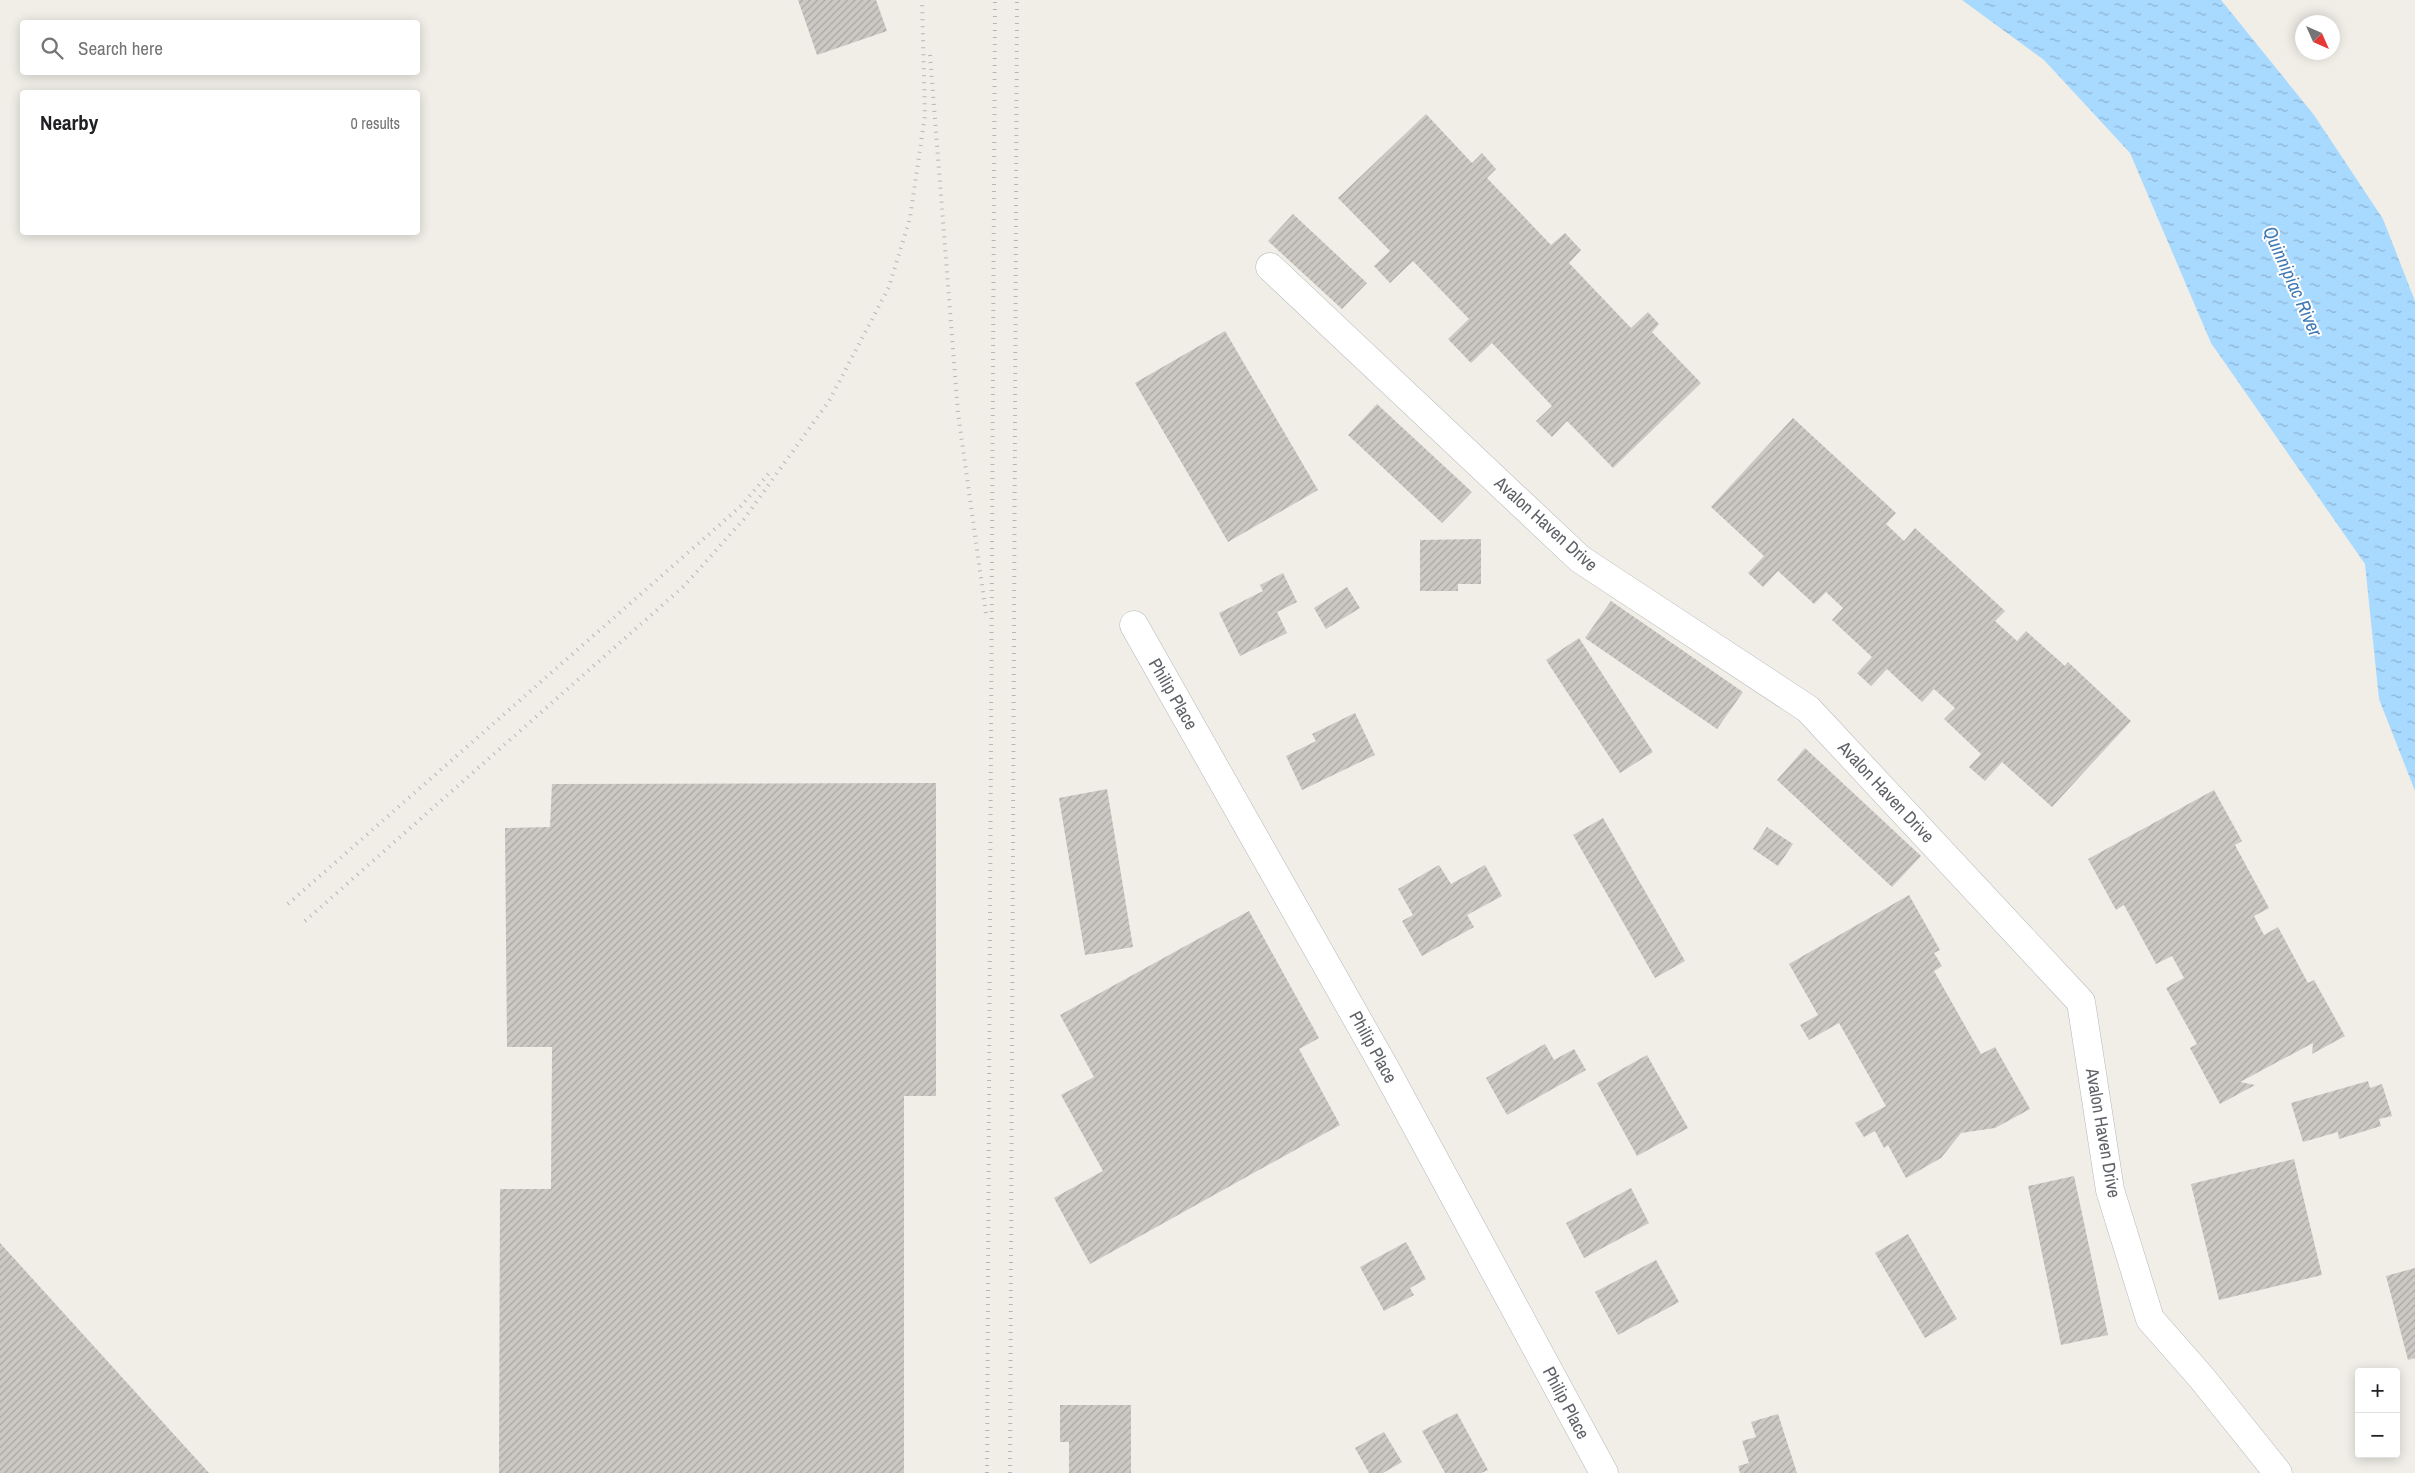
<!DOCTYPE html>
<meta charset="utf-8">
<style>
:root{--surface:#fff;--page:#f2f2f2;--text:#202124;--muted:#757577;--line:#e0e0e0}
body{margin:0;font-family:"Archivo Narrow",sans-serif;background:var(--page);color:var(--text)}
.controls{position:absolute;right:15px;bottom:15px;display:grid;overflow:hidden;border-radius:5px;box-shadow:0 2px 12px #0003}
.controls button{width:45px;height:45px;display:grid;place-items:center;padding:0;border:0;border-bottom:1px solid var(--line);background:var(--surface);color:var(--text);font:25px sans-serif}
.compass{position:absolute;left:2295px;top:15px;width:45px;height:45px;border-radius:50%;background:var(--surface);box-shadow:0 2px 12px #0003;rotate:135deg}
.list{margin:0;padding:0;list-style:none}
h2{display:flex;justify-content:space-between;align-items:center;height:65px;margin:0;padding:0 20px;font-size:21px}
h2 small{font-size:16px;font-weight:400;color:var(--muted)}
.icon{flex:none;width:28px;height:28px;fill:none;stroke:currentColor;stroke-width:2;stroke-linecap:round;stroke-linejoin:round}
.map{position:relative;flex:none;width:2415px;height:1473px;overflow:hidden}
.search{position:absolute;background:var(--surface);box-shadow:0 2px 12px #0003;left:20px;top:20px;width:400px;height:55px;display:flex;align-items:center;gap:12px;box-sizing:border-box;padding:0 18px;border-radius:5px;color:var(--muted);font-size:19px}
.panel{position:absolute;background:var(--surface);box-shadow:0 2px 12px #0003;left:20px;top:90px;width:400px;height:145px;border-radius:5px}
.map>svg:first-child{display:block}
.water{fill:url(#water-ripples)}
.building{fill:url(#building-hatch)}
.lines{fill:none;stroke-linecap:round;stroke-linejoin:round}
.street-casing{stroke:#b4b7bb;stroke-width:29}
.street{stroke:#fff;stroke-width:28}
.rail{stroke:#b5b6b7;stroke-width:4;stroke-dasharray:1 6;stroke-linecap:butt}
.labels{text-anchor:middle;stroke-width:4;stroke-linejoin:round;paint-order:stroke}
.street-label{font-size:18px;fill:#5e6267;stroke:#fff}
.water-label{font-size:19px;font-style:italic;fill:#4179b5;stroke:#fff}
</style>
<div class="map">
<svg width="2415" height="1473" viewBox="0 0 2415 1473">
<defs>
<pattern id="water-ripples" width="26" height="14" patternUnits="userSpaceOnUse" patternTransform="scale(1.25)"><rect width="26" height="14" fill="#a8d9ff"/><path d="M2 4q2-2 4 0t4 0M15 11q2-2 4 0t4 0" fill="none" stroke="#8cb3d2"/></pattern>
<pattern id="building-hatch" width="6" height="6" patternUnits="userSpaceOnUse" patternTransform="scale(1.25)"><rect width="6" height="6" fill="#ccc9c4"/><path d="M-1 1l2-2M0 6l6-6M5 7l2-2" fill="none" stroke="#a9a7a3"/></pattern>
</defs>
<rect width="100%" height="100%" fill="#f0eee7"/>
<path class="water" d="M1962,0H2221L2314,115L2383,219L2415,301V791L2379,699L2365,564L2211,343L2130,153L2044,60Z"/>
<path class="building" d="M798,0H876L887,31L817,55Z
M1426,114L1472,163L1482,153L1496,169L1487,178L1551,245L1565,233L1581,250L1569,263L1631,328L1648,312L1659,324L1652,332L1701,383L1613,468L1567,421L1552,437L1536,421L1552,406L1492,343L1471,363L1448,339L1469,319L1413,261L1390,283L1374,266L1390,251L1338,198Z
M1293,214L1367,283L1342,309L1268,241Z
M1225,331L1318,490L1228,542L1135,383Z
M1377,404L1472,492L1442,523L1348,435Z
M1793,418L1896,513L1886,524L1904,541L1915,528L2005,611L1995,621L2017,641L2026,631L2065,666L2068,662L2131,721L2052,807L2002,762L1985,781L1969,767L1981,754L1944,719L1955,708L1934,689L1922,702L1887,669L1871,686L1857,673L1872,657L1832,620L1843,608L1826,592L1814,604L1778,571L1763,587L1748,573L1764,556L1711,507Z
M1481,539V584H1458V591H1420V540Z
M1283,573L1297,602L1277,612L1287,633L1240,656L1219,613L1263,591L1260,585Z
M1347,587L1360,608L1326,629L1314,608Z
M1611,601L1743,692L1717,729L1585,638Z
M1579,638L1653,752L1620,773L1546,660Z
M1355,713L1375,755L1302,790L1286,756L1316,741L1312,734Z
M1805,748L1921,856L1892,887L1777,780Z
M936,783V1096H904V1473H499L500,1189H551L552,1047H507L505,828L550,827L552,784Z
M1107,789L1133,947L1085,955L1059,798Z
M2214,790L2242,841L2235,845L2269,908L2254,916L2264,935L2278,927L2308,983L2314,980L2345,1036L2312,1054L2313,1043L2240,1082L2255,1085L2220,1104L2190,1048L2197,1044L2166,988L2184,978L2172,956L2156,964L2124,905L2116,910L2088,859Z
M1603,818L1685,961L1655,978L1573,835Z
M1767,827L1793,844L1778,866L1753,849Z
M1439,865L1451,884L1485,865L1502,896L1467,915L1474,927L1422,956L1402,921L1413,915L1398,889Z
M1909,895L1940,950L1934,953L1942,966L1934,971L1981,1054L1995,1047L2030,1109L1995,1128L1961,1133L1941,1158L1906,1178L1888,1145L1884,1148L1875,1131L1864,1137L1855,1123L1886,1106L1839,1023L1809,1040L1800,1025L1818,1015L1789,964Z
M1249,911L1319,1038L1299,1049L1340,1125L1090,1264L1054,1198L1103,1171L1061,1095L1094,1077L1060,1015Z
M1545,1044L1554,1060L1574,1049L1586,1070L1507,1115L1486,1078Z
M1647,1055L1688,1128L1637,1156L1597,1083Z
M2368,1081L2370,1088L2382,1084L2392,1116L2379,1119L2381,1126L2339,1139L2338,1132L2303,1142L2291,1103Z
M2294,1159L2322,1275L2219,1300L2191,1184Z
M2074,1176L2108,1335L2061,1345L2028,1186Z
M1631,1188L1649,1223L1584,1258L1566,1223Z
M1908,1234L1957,1319L1925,1338L1875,1253Z
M1406,1242L1426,1279L1410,1288L1414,1295L1384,1311L1360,1267Z
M0,1243L209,1473H0Z
M1656,1260L1679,1302L1618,1335L1595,1292Z
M2415,1268V1358L2408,1360L2386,1276Z
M1060,1405H1131V1473H1069V1442H1060Z
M1457,1413L1488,1470L1481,1473H1445L1422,1431Z
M1778,1414L1797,1473H1740L1738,1466L1749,1463L1742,1441L1756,1437L1751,1422Z
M1384,1432L1402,1462L1383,1473H1369L1355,1448Z"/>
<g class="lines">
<g class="street-casing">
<path id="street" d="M1270,267L1580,559L1808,709L2081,1002L2110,1190L2150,1319L2201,1377L2278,1473
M1134,625L1386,1070L1604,1473"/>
</g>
<use href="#street" class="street"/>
<path class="rail" d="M930,55L958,413L986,614
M288,904L741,506L770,472
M305,921L684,586L744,519L829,401L889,287L910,218L925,115L922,0
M987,1473L995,0
M1010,1473L1017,0"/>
</g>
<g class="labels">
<g class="street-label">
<text transform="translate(1546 524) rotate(42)" y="6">Avalon Haven Drive</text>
<text transform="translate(1173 694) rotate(60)" y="6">Philip Place</text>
<text transform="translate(1886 792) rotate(47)" y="6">Avalon Haven Drive</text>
<text transform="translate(1373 1047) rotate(61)" y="6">Philip Place</text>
<text transform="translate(2103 1133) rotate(80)" y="6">Avalon Haven Drive</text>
<text transform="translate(1566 1403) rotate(62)" y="6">Philip Place</text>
</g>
<g class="water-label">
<text transform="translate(2293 281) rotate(66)" y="7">Quinnipiac River</text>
</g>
</g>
</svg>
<div class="controls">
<button>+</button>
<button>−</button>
</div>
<svg class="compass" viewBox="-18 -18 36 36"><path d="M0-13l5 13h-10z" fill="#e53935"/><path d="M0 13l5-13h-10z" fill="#757577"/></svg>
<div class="search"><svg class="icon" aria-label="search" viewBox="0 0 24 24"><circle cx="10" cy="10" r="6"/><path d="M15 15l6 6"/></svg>Search here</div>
<section class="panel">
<h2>Nearby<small>0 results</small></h2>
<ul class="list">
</ul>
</section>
</div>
